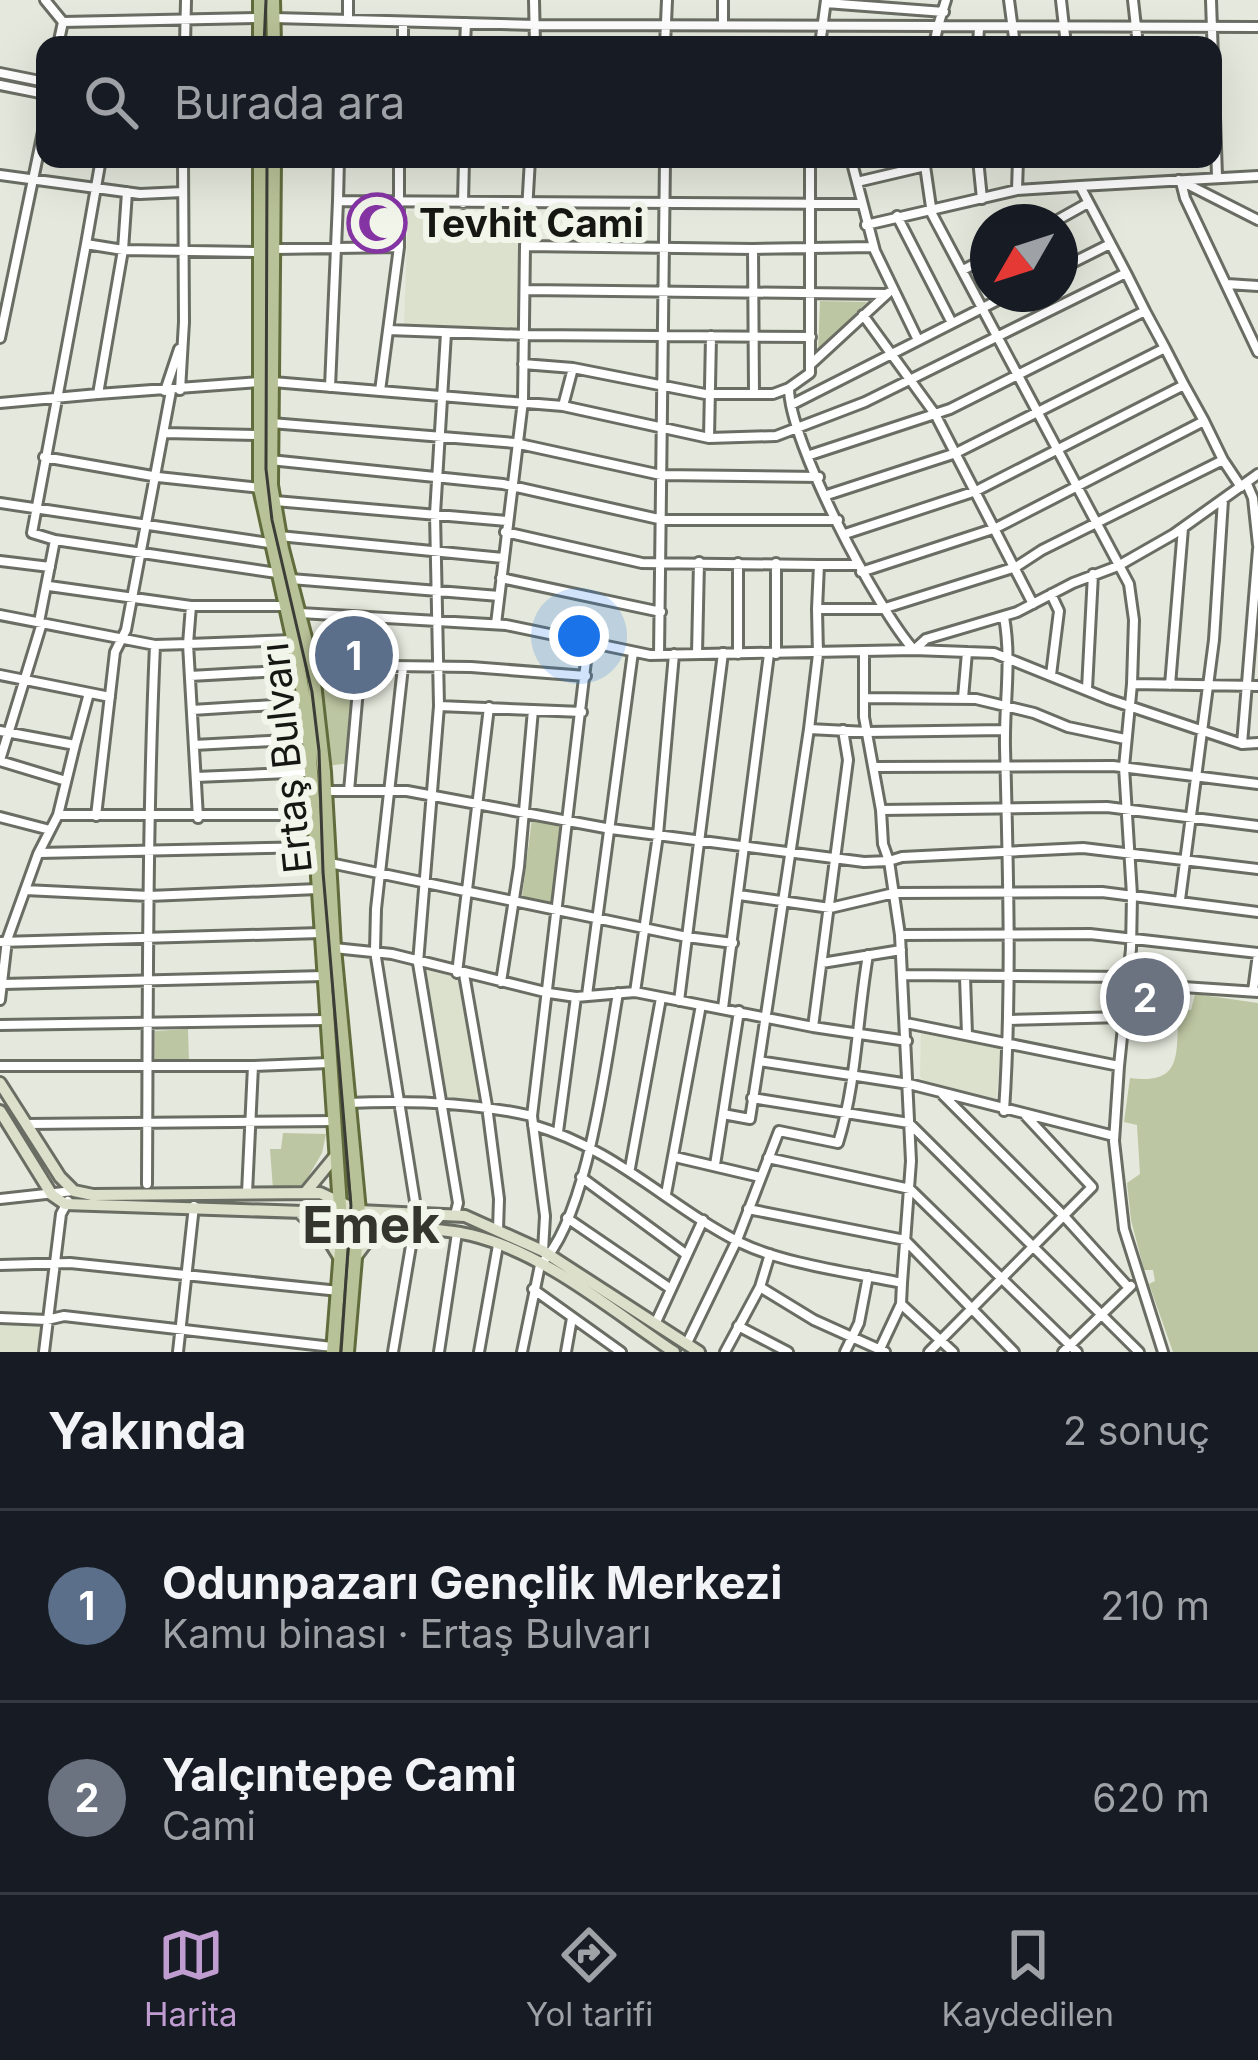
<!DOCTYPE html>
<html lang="tr">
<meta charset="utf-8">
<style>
:root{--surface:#171b24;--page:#242831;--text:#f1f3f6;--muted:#9ea1a6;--line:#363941;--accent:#c09dd1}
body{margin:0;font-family:Inter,sans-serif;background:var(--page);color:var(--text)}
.compass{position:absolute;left:970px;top:204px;width:108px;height:108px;border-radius:50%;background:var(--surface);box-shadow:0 12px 48px #0002;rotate:231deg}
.you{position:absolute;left:579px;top:636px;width:42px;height:42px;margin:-30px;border:9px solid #fff;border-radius:50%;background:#1a73e8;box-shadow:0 0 0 18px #1a73e833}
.badge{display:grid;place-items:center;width:78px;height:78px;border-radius:50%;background:var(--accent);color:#fff;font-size:39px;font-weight:700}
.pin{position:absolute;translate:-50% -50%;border:6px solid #fff;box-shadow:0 3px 12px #0006}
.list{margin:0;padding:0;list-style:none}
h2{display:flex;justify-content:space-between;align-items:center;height:156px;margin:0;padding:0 48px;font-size:51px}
h2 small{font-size:39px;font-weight:400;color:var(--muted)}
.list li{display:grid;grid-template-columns:78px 1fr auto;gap:36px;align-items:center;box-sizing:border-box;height:192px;padding:0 48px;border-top:3px solid var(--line)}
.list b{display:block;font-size:45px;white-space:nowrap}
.list p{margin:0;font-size:39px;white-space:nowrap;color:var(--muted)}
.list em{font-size:39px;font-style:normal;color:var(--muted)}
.icon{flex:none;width:66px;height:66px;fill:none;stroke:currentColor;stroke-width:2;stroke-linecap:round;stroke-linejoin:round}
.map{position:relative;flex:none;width:1258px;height:1352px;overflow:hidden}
.search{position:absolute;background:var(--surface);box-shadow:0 12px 48px #0002;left:36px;right:36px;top:36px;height:132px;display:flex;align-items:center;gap:30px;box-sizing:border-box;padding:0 42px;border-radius:24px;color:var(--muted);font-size:45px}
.sheet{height:540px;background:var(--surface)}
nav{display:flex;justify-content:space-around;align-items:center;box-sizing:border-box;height:168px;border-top:3px solid var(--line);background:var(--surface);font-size:33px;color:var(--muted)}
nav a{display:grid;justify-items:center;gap:6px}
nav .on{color:var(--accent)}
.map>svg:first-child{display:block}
.built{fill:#dbe1cd}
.green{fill:#bdc6a2}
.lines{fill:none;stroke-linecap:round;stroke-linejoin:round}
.minor-casing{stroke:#6a6d63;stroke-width:14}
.secondary-casing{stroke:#6a6d63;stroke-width:16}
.primary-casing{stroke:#616c3d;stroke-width:18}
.minor{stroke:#fff;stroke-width:8}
.secondary{stroke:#dce0cb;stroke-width:10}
.primary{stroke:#b8c298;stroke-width:12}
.tram{stroke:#3b3d37;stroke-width:3}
.labels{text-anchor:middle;stroke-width:12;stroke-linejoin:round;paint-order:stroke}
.poi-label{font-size:39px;font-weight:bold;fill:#161713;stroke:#f2f5e9;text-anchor:start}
.street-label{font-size:39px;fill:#161713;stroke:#f2f5e9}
.district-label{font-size:51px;font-weight:bold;fill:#34362d;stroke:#f2f5e9}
</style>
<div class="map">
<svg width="1258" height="1352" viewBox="0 0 1258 1352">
<rect width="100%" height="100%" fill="#e5e8dc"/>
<path class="built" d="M408,211L521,215L518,328L404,324Z
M418,963L464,974L487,1106L443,1103Z
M921,1031L1001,1045L996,1103L929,1086L920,1077Z
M0,1318L47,1320L43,1352H0Z"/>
<path class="green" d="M820,301L867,302L818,352Z
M318,672L340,673L339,692L354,694L350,763L327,766Z
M532,819L567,825L556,905L522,897Z
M1195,994L1258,1003V1352H1173L1149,1284L1155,1281L1153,1270H1144L1131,1220L1127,1183L1140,1174L1137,1125L1124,1122L1130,1078C1185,1085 1175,1053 1179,1010H1191Z
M188,1029L189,1062L155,1063V1031Z
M283,1133L326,1134L322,1153L301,1189H273L270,1149H281Z"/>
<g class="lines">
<g class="minor-casing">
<path id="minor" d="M45,0L63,22
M348,0V20
M534,0L535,45
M723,0V23
M1009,0L1015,45
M1061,0L1066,45
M1133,0L1138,45
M1211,0L1217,176
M826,3L944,12
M274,18L535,25L938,26L946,0
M403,23V45
M821,43L840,45
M58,45L63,22L260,18
M185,45L186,0
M465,45L466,23
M665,45L667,0
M820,45L826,0
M934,45L938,26L1258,27
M978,45L979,28
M0,73L45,82
M0,85L45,94
M101,159L86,244L123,250L259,252
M339,159L338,201L860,204
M791,159L810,160
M851,159L875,251L918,340
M924,159L932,214L1129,584L1134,620L1132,684
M978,159L982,199
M0,175L140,194L183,192
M1179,180L1258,220
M857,182L925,166
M1181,182L1185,198L1258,352
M1080,186L1258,176
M1017,190L1018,159
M463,203L464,159
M897,216L952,323
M1054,222L1088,203
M86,244L32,533L55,540L277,573
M525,246L530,159
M275,249L399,247
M753,249L874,247
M1060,269L1110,244
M963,270L988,257
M1227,284L1258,286
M526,290L886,294
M863,315L935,414L1033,604
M388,330L527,335L811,337
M446,333L435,514L439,706L582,712
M0,338L45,122
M523,364L573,368L705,394H773L789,388L810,373V159
M811,364L888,293
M273,382L380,391L399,247V159
M330,387L338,201
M789,388C789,442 877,609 914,650L926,639L1017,612L1073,583L1118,566L1174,534L1258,474
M180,390L184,322L183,159
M165,391L179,349
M380,391L563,406L709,438L776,436L865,402L1126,273L1080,186L1017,190L866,225
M98,394L260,382
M0,403L98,394L123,250L127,192
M791,405L1010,294
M563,406L573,368
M271,423L515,443L661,475L819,477
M164,433L260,435
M709,438L711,336
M810,455L950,409L1145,311L1126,273
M44,457L158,477L260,488
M270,460L503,484L663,520H838
M1223,460L1241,487
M1247,484L1253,498L1258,545
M827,495L956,453L1165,348L1145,311
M275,501L507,521
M0,503L269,543
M505,532L642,563L819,565
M845,534L976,491L1184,385L1165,348
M279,536L503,558
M0,561L50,567
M738,563V654
M776,563V654
M861,572L996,528L1204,421L1184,385
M501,578L661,612
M291,579L499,596
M49,586L191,606H285
M1051,594L1059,611L1051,675
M191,606L188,644L292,640
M817,609L819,565H857
M300,613L506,625L650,655L914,650L994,653L1108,699L1242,744L1258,743
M0,615L155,645C147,825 148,1004 147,1184
M1004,617C1012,661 1004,703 1005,747C1008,868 1012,990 1004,1111
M39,622L55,540
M496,624L523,401L525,246L753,249L754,393
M155,645L188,644L198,818
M864,652V717L881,810L1107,807L1258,826
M697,653L699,562
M659,655L665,159
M312,665L471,667L586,676
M403,667L376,909L375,951L417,1214
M0,675L110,697
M190,676L299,670
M1170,685L1183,528
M1087,689L1093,574
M864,698L976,699L1034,713L1068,727L1125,739
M963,698L967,652
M439,706L418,963L458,1203L455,1215
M192,710L305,703
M809,729L759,1061L909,1084L1114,1136
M1005,730L867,732L809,729L818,654L817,609H882L1016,567L1042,550L1223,460L1204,421
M0,731L75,745L58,815L38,854L7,940L0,1000
M1242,744L1258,549
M75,745L89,693
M194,745L309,739
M0,760L42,623
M0,761L66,781
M874,767L1113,766L1258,784
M196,777L311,772
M326,791H407L611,829L864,862L889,861L883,844L881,810
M349,791L360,667
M58,815H313
M96,816L115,652L126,630L171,391
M0,817L50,830
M39,853L315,847
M330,863L687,937L723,653
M25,890L149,896L318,889
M739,895L830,908L894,893L1102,892L1258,912
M1180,900L1214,640L1223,500
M900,935L889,861L902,857L1083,848L1258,869
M0,942L321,933
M334,948L392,954L549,993L576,997L635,992L813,1027L907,1041
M822,963L901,950
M457,973L489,707
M464,974L487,1106L499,1199L498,1230
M904,975L1130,977L1183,987L1258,992
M965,977L967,1034
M501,982L519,867L533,710
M3,984L324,976
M1253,991L1258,954
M635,992L658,835L674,654
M587,995L633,652
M679,1001L687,937L733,943
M723,1008L769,654
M1008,1020L1124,1017
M906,1023L1119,1066L1114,1141L1124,1229L1163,1352
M0,1025L327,1020
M813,1027L848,760L843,730
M0,1066H253L247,1193
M253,1066L329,1063
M1119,1066L1131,949L1132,895L1124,767L1132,684L1258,686
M943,1095L1063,1215L1129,1288
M752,1098L909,1123L1139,1352
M348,1103C410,1100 471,1102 532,1116
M723,1114L750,1119L759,1061
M27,1124L335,1121
M533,1125C618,1150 666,1205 741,1243C784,1264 855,1273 902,1283L911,1161L900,935L1090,934L1258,953
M558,1132L576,997
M675,1157L760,1177
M768,1158L910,1189L1077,1352
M715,1165L739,1011
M630,1168L661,998
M581,1177L687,1255
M666,1194L701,1005
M0,1199L73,1191
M748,1209L905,1240L1014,1352
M567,1218L671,1289
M543,1251L545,1216L532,1116L588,644
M0,1265L70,1263L339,1291
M760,1287L814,1320L885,1352
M533,1289L621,1352
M901,1304L953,1352
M0,1318L47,1320L64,1316L332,1347
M656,1322L703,1220
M738,1326L788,1352
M687,1343L737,1240L779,1131L838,1143C857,1082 857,1018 868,955
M879,1351L901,1304L902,1283
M44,1352L61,1214L68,1201
M178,1352L194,1206
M393,1352L414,1228
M439,1352L457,1233
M479,1352L498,1245
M522,1352L540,1265C588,1219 606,1060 618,993
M566,1352L572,1318
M725,1352L760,1287L770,1254
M845,1352L859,1323L868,1276
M929,1352L1092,1187L1026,1116
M1063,1352L1131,1286"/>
</g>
<g class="secondary-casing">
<path id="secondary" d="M0,1083L60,1177L74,1191L93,1195L320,1193L359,1211L465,1216L543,1251L699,1352
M0,1111L52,1195L65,1204L332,1213C377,1232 424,1224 471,1235C545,1253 611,1310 674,1352
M305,1193L337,1154
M300,1213L328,1239L339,1257
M357,1255L375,1231L383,1229"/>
</g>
<g class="primary-casing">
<path id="primary" d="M260,0V45
M273,0L274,45
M260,159V488L297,656L308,726L342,1237L333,1352
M274,159L271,485L282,549L312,665L324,772L334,948L359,1211L347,1352"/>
</g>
<use href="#minor" class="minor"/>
<use href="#secondary" class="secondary"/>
<use href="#primary" class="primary"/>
<path class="tram" d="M264,45L266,0
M267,159L266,469L272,520L312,692L319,751L323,872L351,1206L341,1352"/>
</g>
<defs>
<g id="mosque-ring" transform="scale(3)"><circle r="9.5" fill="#f2f5e9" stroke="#8534a4" stroke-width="1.5"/><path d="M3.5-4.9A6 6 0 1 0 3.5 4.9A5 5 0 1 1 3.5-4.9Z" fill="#8534a4"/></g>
</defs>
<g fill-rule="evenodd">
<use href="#mosque-ring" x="377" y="223"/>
</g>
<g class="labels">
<g class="poi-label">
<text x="419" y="237">Tevhit Cami</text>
</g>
<g class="street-label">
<text transform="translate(286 758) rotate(-96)" y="14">Ertaş Bulvarı</text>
</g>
<g class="district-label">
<text x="371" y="1243">Emek</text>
</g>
</g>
</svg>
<svg class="compass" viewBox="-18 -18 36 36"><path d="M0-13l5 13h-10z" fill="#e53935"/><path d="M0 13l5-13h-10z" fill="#9ea1a6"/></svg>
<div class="you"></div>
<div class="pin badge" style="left:354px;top:655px;background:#5c6f8a">1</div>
<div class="pin badge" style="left:1145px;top:997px;background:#6b7280">2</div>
<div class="search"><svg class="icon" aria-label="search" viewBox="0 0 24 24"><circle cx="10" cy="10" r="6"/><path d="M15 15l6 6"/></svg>Burada ara</div>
</div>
<section class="sheet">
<h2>Yakında<small>2 sonuç</small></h2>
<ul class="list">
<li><span class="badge" style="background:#5c6f8a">1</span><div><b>Odunpazarı Gençlik Merkezi</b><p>Kamu binası · Ertaş Bulvarı</p></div><em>210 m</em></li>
<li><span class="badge" style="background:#6b7280">2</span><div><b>Yalçıntepe Cami</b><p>Cami</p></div><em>620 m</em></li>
</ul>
</section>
<nav>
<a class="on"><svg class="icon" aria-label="map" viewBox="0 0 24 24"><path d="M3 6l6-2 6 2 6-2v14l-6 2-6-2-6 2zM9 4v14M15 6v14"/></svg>Harita</a>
<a><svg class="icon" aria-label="directions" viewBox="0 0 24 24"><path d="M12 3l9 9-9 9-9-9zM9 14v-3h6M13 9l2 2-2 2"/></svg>Yol tarifi</a>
<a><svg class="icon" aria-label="saved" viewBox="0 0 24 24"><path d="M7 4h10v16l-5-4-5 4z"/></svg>Kaydedilen</a>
</nav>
